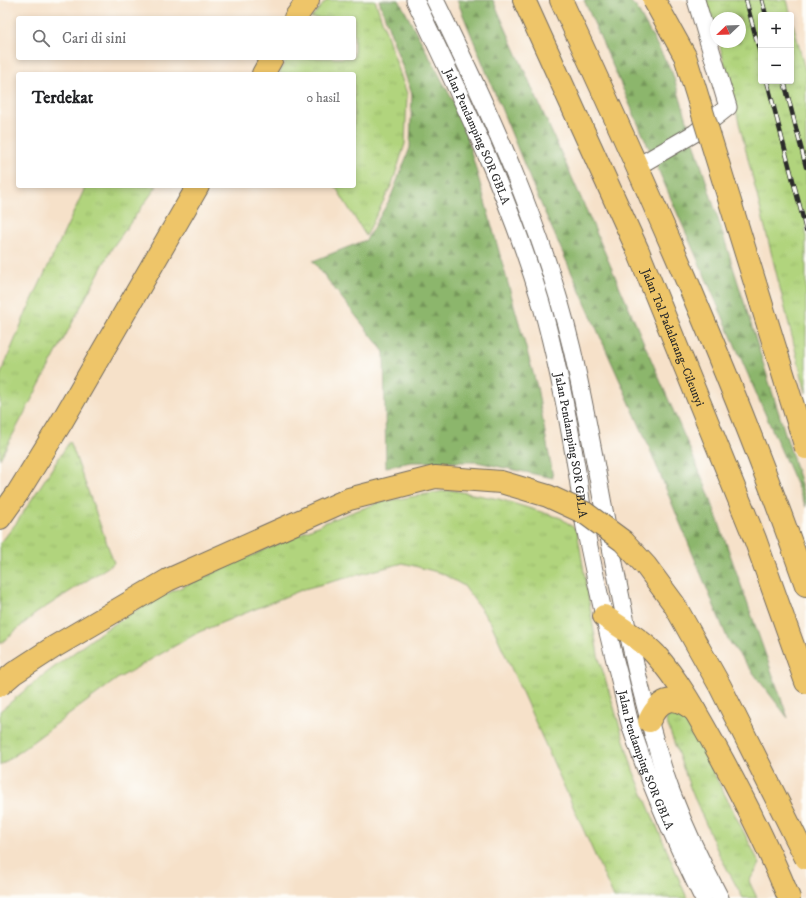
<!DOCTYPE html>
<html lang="id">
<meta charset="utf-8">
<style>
:root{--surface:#fff;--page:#f2f2f2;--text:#202124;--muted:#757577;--line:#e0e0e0}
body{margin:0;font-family:"IM FELL DW Pica",serif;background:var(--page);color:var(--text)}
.controls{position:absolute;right:12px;top:12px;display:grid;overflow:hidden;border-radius:4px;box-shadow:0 2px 6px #0003}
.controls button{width:36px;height:36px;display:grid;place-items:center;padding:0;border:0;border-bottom:1px solid var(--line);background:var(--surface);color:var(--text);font:20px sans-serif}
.compass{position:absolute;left:710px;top:12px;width:36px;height:36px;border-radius:50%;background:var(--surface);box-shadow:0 2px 6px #0003;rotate:247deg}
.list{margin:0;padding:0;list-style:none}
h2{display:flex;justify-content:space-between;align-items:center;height:52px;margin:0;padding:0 16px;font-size:17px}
h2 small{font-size:13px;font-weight:400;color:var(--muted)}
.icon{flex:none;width:22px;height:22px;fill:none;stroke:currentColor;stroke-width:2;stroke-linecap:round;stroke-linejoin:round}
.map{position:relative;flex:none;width:806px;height:898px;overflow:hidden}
.search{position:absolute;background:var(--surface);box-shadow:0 2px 6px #0003;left:16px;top:16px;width:340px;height:44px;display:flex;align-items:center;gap:10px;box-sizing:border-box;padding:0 14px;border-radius:4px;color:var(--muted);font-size:15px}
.panel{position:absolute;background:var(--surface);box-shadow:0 2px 6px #0003;left:16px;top:72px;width:340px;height:116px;border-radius:4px}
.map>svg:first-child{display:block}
.grass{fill:url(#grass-tufts);stroke:#6e8054;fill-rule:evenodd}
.forest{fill:url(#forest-firs);stroke:#5c704c}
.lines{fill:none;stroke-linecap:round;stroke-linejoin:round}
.minor-casing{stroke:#726b62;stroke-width:19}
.highway-casing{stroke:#726b62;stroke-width:24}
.minor{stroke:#fff;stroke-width:17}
.highway{stroke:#eec569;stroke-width:22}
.rail-casing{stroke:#2b2b2b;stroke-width:4.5}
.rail{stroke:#fdfcf7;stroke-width:3;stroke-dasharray:9;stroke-linecap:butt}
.highway-bridge-casing{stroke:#726b62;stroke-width:24;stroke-linecap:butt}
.highway-bridge{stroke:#eec569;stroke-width:22}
.labels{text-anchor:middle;stroke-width:3;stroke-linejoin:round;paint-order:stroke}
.street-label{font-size:12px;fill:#2b2b2b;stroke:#fdfcf7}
</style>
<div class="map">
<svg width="806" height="898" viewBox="0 0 806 898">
<defs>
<pattern id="grass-tufts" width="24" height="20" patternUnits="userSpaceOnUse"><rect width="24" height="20" fill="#b1d47d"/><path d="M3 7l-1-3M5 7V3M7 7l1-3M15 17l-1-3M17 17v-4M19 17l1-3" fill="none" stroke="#98b66c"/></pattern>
<pattern id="forest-firs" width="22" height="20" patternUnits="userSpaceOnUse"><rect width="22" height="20" fill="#8cb66c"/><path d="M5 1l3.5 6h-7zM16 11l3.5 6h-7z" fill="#739459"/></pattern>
</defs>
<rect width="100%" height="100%" fill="#fdfcf7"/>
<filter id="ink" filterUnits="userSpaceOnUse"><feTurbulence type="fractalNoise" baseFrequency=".025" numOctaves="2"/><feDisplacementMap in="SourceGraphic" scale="8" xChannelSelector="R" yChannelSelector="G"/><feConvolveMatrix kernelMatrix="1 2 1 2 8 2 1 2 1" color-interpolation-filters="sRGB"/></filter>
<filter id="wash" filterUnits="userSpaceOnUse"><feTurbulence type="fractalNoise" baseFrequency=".012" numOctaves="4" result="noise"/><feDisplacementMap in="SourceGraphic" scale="16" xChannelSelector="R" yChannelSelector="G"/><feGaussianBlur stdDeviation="0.9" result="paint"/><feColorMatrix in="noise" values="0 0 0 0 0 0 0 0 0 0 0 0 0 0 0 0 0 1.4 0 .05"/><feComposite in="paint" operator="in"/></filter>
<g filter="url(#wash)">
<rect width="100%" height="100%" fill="#f6e1c9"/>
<path class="grass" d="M327,0H375L407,94L405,144L392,184L366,236L335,186H354V74H279L287,58H354V18H311Z
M702,0H787L806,74V393L719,42H740V18H716V31ZM761,15H791V81H761Z
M86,186H157L112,248L0,459V376L25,315Z
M70,441L114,563L35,614L0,644V544L17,522Z
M451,490L499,499L561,518L577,530L598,655L633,770L687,898H614L491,623L464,586L441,573L403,563L304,589L199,632L117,679L0,766V711L41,677L103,631L153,600L333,519L381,502Z
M671,713L680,714L692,730L760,864L749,881L757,898H743L719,854L691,790L666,720Z"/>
<path class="forest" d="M379,0H399L461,116L537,387L553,478L477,462H411L386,467L384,352L313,261L366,240L390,199L410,148L412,94Z
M457,0H493L589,216L689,447L708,492L788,718L728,640L644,435L533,186Z
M584,0H629L636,7L672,72L806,500V507Z"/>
</g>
<g filter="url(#ink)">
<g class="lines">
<g class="minor-casing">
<g id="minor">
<path id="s1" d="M415,0C462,99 510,198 541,303C556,356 567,412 576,466C580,486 581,507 585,527C595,577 606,627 619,676C624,696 627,717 634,736C653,792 677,846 703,898"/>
<path d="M435,0C490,112 543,227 572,349C598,462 613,577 641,689C650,724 659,760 672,794C686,830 702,864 720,898"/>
<path d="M638,166L695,133L728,107L696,0"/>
</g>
</g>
<g class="highway-casing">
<g id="highway">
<path id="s2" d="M524,0L638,251L755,539L806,682"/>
<path d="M561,0C650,192 736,385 806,585"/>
<path d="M295,18L308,0"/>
<path d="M263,74L272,58"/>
<path d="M0,518L17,494L61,423L198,186"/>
<path d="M604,616C621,628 641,639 655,654C680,682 698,716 716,748C743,797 768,846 789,898"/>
<path d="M649,721C661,696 674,695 695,711"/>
</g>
</g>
<use href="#minor" class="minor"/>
<use href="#highway" class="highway"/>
<g class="rail-casing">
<path id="rail" d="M746,0L761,57
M762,0L766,15
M767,81L806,230
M784,81L806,167"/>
</g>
<use href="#rail" class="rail"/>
<g class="highway-bridge-casing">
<path id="highway-bridge" d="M654,0L685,56L806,448
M0,685L14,673L54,647L168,580L349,499L435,477L501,482L548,496L585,513L623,541L646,566L674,604L720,686L806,858"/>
</g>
<use href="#highway-bridge" class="highway-bridge"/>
</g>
</g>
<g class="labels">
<g class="street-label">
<text dy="4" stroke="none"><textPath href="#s1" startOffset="150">Jalan Pendamping SOR GBLA</textPath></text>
<text dy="4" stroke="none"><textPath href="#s2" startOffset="369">Jalan Tol Padalarang–Cileunyi</textPath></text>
<text dy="4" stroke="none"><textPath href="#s1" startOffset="474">Jalan Pendamping SOR GBLA</textPath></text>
<text dy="4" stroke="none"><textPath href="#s1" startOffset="798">Jalan Pendamping SOR GBLA</textPath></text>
</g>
</g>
</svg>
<div class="controls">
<button>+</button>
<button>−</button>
</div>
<svg class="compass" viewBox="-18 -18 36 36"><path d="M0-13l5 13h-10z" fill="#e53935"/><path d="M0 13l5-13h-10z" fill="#757577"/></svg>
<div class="search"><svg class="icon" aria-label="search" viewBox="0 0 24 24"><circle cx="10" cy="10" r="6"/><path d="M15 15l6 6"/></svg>Cari di sini</div>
<section class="panel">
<h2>Terdekat<small>0 hasil</small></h2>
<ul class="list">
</ul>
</section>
</div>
